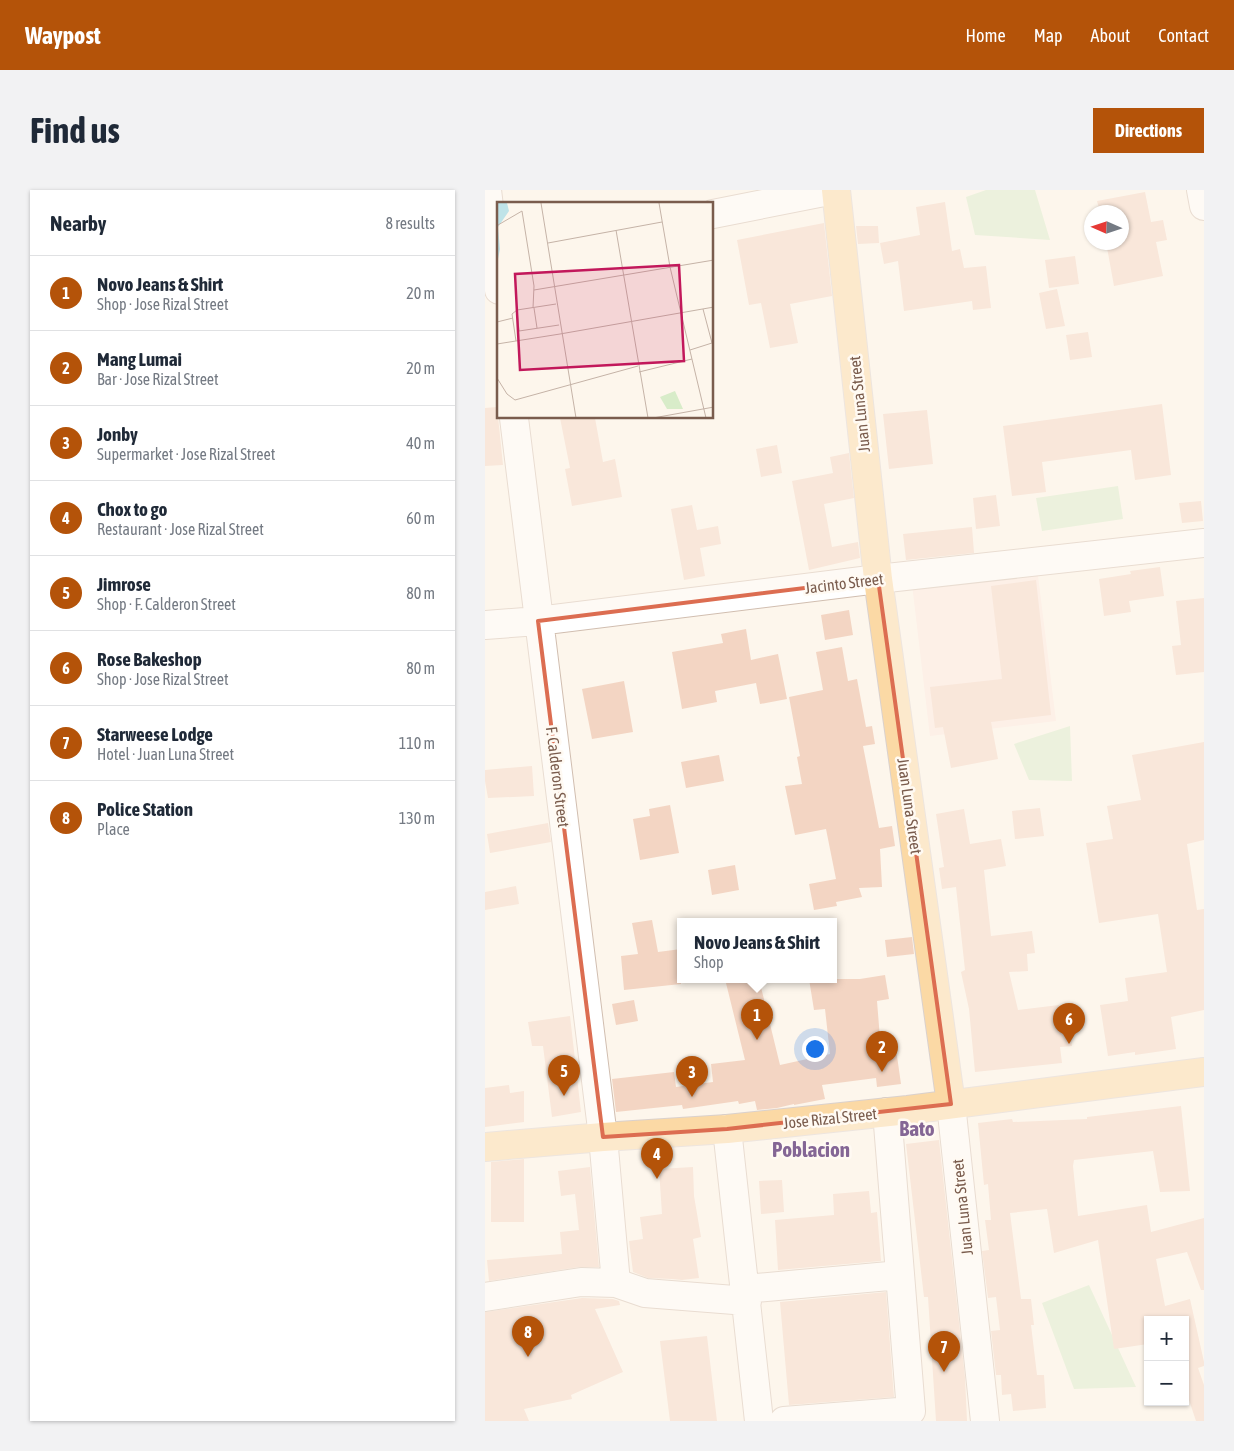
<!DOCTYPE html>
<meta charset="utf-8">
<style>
:root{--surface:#fff;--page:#f2f2f3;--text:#1f2937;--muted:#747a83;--line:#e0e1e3;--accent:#b45309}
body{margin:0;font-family:"Asap Condensed",sans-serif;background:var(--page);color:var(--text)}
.controls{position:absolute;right:15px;bottom:15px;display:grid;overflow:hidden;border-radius:0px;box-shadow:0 1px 4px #0004}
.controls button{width:45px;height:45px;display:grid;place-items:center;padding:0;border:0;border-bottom:1px solid var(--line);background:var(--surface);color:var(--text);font:25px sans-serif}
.compass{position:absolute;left:599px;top:15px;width:45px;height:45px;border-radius:50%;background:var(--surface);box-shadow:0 1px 4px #0004;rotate:273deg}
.you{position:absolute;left:329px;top:858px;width:18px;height:18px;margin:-12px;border:4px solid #fff;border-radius:50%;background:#1a73e8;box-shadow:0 0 0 8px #1a73e833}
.badge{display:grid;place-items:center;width:32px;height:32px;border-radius:50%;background:var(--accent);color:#fff;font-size:16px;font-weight:700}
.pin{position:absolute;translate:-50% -41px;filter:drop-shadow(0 1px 2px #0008)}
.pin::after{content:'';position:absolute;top:26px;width:18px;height:15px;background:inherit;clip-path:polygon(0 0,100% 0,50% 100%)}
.popup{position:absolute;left:192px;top:728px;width:160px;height:65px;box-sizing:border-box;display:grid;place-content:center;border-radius:0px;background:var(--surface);filter:drop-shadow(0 1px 4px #0005);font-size:16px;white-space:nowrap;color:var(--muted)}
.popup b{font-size:19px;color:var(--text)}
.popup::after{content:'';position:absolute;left:50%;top:100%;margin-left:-10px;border:10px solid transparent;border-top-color:var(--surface)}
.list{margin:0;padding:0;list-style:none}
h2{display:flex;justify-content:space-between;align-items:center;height:65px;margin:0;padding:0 20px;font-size:21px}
h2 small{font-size:16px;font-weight:400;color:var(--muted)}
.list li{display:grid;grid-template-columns:32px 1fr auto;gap:15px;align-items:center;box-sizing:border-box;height:75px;padding:0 20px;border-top:1px solid var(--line)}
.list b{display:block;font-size:19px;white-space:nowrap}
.list p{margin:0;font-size:16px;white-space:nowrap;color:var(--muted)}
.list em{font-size:16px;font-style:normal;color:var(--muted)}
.map{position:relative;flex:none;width:719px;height:1231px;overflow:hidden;border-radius:0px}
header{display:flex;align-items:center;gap:30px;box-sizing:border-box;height:70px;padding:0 25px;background:var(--accent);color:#fff}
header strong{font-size:24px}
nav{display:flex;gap:28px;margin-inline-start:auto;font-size:18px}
.intro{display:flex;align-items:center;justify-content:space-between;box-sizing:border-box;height:120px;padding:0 30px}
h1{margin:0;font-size:35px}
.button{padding:12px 22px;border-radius:0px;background:var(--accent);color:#fff;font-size:18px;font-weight:700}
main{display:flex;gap:30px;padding:0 30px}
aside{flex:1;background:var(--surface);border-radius:0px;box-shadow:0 1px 4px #0004}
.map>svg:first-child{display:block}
.commercial{fill:#fde8e0}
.green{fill:#d8ecc9}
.building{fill:#f3d5c3}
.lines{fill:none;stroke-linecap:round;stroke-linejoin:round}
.minor-casing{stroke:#d1beb0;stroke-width:30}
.major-casing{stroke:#dad1cd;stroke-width:30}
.minor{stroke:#fff;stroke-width:28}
.major{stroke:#fbd9a5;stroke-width:28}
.marked{fill:none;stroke:#dc6d51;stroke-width:4;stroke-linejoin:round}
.labels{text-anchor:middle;stroke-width:5;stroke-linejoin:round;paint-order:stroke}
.street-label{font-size:16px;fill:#7a5c4d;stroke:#fffaf3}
.district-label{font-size:21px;font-weight:bold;fill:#846695;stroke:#fffaf3}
.inset-road{fill:none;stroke:#c5b3a7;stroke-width:1}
.view{fill:#c2185b;fill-opacity:0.15;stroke:#c2185b;stroke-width:2.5}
.inset-edge{fill:none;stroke:#7a5c4d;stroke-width:2.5}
</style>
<header>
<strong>Waypost</strong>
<nav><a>Home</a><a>Map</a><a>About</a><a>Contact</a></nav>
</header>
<div class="intro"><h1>Find us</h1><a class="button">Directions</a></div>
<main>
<aside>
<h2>Nearby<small>8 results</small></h2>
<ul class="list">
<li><span class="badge">1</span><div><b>Novo Jeans &amp; Shirt</b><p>Shop · Jose Rizal Street</p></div><em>20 m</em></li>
<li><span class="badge">2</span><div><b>Mang Lumai</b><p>Bar · Jose Rizal Street</p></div><em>20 m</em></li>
<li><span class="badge">3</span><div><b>Jonby</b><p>Supermarket · Jose Rizal Street</p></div><em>40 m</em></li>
<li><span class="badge">4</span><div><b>Chox to go</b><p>Restaurant · Jose Rizal Street</p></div><em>60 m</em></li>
<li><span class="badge">5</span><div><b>Jimrose</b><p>Shop · F. Calderon Street</p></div><em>80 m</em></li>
<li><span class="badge">6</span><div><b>Rose Bakeshop</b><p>Shop · Jose Rizal Street</p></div><em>80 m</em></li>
<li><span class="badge">7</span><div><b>Starweese Lodge</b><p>Hotel · Juan Luna Street</p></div><em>110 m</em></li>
<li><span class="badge">8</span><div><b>Police Station</b><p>Place</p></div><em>130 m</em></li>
</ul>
</aside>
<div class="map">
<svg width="719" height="1231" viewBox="0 0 719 1231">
<rect width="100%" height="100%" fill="#fdf6ec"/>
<path class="commercial" d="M552,378L571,531L445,546L427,394Z"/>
<path class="green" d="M501,0H550L565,50L490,45L481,7Z
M633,296L638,329L557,341L551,308Z
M585,536L587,591L544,590L529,554Z
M604,1095L651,1197L589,1199L557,1113Z"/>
<path class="building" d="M660,2L666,32L678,30L682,50L671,52L678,86L629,96L621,52H636V22H615L612,11Z
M460,12L467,61L475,59L479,78L501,76L506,118L488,120L487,111L419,121L413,71L399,74L395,53L435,45L431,17Z
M339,33L347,106L305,114L313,153L285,158L276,113L264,115L252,50Z
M371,36H393L394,53L373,54Z
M590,66L594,94L564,98L560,70Z
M572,99L580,136L561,139L554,103Z
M603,142L607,167L585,170L581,145Z
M677,214L686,285L650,290L646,260L557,272L561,302L527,306L518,236Z
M12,217L18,275L0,276V218Z
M442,220L448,274L404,279L398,224Z
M75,228H110L118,272L130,269L137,307L87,316L80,279L85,278Z
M292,255L297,283L276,287L271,259Z
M364,263L369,308L339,314L347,357L373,352L375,368L324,380L307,291L348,283L345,267Z
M511,305L515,336L491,339L488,308Z
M716,311L718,331L697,333L694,313Z
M207,315L212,340L233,336L236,354L215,358L220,386L199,390L186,319Z
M487,337L489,363L421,370L418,344Z
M675,377L679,406L644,411L646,422L619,426L614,389L646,384L645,381Z
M551,390L566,525L506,532L513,569L466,578L458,537L450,538L445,497L517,489L506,396Z
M719,408V482L691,485L687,456L696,455L691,411Z
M364,420L368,445L340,450L336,425Z
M261,439L266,470L293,464L302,509L275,514L271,493L230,501L232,512L197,519L187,462L238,453L236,444Z
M357,457L363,491L372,489L381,537L387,536L390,554L378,556L394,638L407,636L410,656L395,659L397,697L374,698L377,707L351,712L352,716L329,720L324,694L351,689L341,639L310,645L300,596L317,594L312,567L315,566L304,507L338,500L331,462Z
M139,491L148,542L107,549L97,499Z
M719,552V650L702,654L712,720L719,719V820L686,827L691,859L650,865V862L623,866L615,815L643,811L640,788L682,782L673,724L614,733L601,653L628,649L622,616L656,610L647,565Z
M234,565L239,591L201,598L196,572Z
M47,576L49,606L3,608L0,591V580Z
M185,615L194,663L155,670L148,629L165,626L164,619Z
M555,618L559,646L530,649L527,621Z
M479,619L485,654L516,649L521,676L499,680L506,746L547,741L550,763L542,764L543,781L524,782L533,820L574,815L576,833L584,832L587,856L575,857L577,873L490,882L484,819L476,782L480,780L471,697L457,699L454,678L459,677L451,624Z
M63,633L66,652L5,663L2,644Z
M250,675L254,700L227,705L223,680Z
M31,696L34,714L0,720V702Z
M167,730L173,762L196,759V794L139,800L136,766L153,764L147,733Z
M427,747L429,764L402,767L400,750Z
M400,785L404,809L392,811L396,861L411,859L416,894L392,897L391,888L337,895L340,909L309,915V914L292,918L272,920L270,911L254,914L253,911L198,919L197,915L131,922L127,889L189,882L191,897L228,892L226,874L260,870L240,789H274L295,875L345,864L340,819L329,820L324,789H375Z
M149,810L153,831L131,835L127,814Z
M85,826L96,922L67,927L58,856H47L43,832Z
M24,895L25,903L39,901V932L0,937V898Z
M696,916L705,1001L675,1002L668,961L589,970L588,976L593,1026L662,1015L666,1042L719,1028V1100H716L702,1062L671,1069L680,1116L705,1109L719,1172V1176L713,1178L719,1195V1231H711L700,1198V1130H663V1154L629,1159L613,1050L569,1063L562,1019L525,1023L536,1109H546L549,1135H546L552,1185H559L561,1218L528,1221L526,1204L517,1205L516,1185H511L506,1141L515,1140L511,1107L503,1108L497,1061L504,1060L500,1030H506L503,994L499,995L493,933L527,929L528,932L602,929V927Z
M454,950L480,1187L482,1231H451L443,1107H439L421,954Z
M39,969V1032H6V972Z
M105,977L114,1077H94L4,1091L2,1070L77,1064L75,1042L94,1040L90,1004L76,1006L73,981Z
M208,977L209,1006L216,1047L208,1049L214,1088L197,1090L187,1089L163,1088L148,1082L144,1051L158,1049L155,1027L177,1024L174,979Z
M297,990L299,1022L276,1024L274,991Z
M384,1001L386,1023L392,1022L396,1071L293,1080L290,1030L349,1025L348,1004Z
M401,1102L409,1207L304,1215L295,1112Z
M97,1108L128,1109L134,1111L135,1115L110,1119L138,1182L86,1205L87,1209L39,1219L44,1231H0V1122Z
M222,1146L232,1231H185L175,1151Z"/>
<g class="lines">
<g class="minor-casing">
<path id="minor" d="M2,0L14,100
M716,0L719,16
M228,24L349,0
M29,228L118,947L131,1093
M0,435L53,431L393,389L719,353
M466,914L500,1231
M242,939L274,1231
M260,1099L415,1085
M0,1107L96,1092L131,1093L160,1103L262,1111
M299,1231L426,1221L402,922"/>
</g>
<g class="major-casing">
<path id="major" d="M351,0L393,389L466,914
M0,957L118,947L242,939L423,920L719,882"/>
</g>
<use href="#minor" class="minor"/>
<use href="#major" class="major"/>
</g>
<path d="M0 0H719V1231H0ZM393,389L466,914L242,939L118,947L53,431Z" fill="#fdf6ec" fill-opacity=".55" fill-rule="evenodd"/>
<path class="marked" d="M393,389L466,914L242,939L118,947L53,431Z"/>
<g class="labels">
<g class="street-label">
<text transform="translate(374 214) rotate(-96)" y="6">Juan Luna Street</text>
<text transform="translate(359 393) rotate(-7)" y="6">Jacinto Street</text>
<text transform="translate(73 587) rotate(83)" y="6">F. Calderon Street</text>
<text transform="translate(425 616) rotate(82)" y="6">Juan Luna Street</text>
<text transform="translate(345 928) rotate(-6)" y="6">Jose Rizal Street</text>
<text transform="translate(477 1017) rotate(-96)" y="6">Juan Luna Street</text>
</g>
<g class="district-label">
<text x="432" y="946">Bato</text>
<text x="326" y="967">Poblacion</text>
</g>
</g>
<g transform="translate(12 12)">
<rect width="216" height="216" fill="#fdf6ec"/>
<path d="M178,189L186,207H170L163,195Z" fill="#d8ecc9"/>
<path d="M0,1H10L12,9L1,25L3,47L0,62Z" fill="#bfe3e8"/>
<path class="inset-road" d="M44,1L79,216M162,1L173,65L209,216M1,23L25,9L37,84L36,106M119,28L151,216M51,41L165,20M37,88L217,58M59,102L20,108L22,129L62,123M37,106L40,126M0,120L16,116M63,132L217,105M19,139L15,112L20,108M0,142L63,132M193,148L215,141L206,107M142,170L195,157M0,176L10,192L18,198L141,164M156,216L217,205"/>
<path class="view" d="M182,63L187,159L23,168L18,72Z"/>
<rect width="216" height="216" class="inset-edge"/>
</g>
</svg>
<div class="controls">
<button>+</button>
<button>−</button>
</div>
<svg class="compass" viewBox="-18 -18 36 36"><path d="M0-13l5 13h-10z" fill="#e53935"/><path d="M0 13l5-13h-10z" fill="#747a83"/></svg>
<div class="you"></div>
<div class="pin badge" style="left:272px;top:850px">1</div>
<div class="popup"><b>Novo Jeans &amp; Shirt</b>Shop</div>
<div class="pin badge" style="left:397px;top:882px">2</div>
<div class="pin badge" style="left:207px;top:907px">3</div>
<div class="pin badge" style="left:172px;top:989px">4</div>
<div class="pin badge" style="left:79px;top:906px">5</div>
<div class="pin badge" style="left:584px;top:854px">6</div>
<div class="pin badge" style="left:459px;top:1182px">7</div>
<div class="pin badge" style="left:43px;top:1167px">8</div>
</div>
</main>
